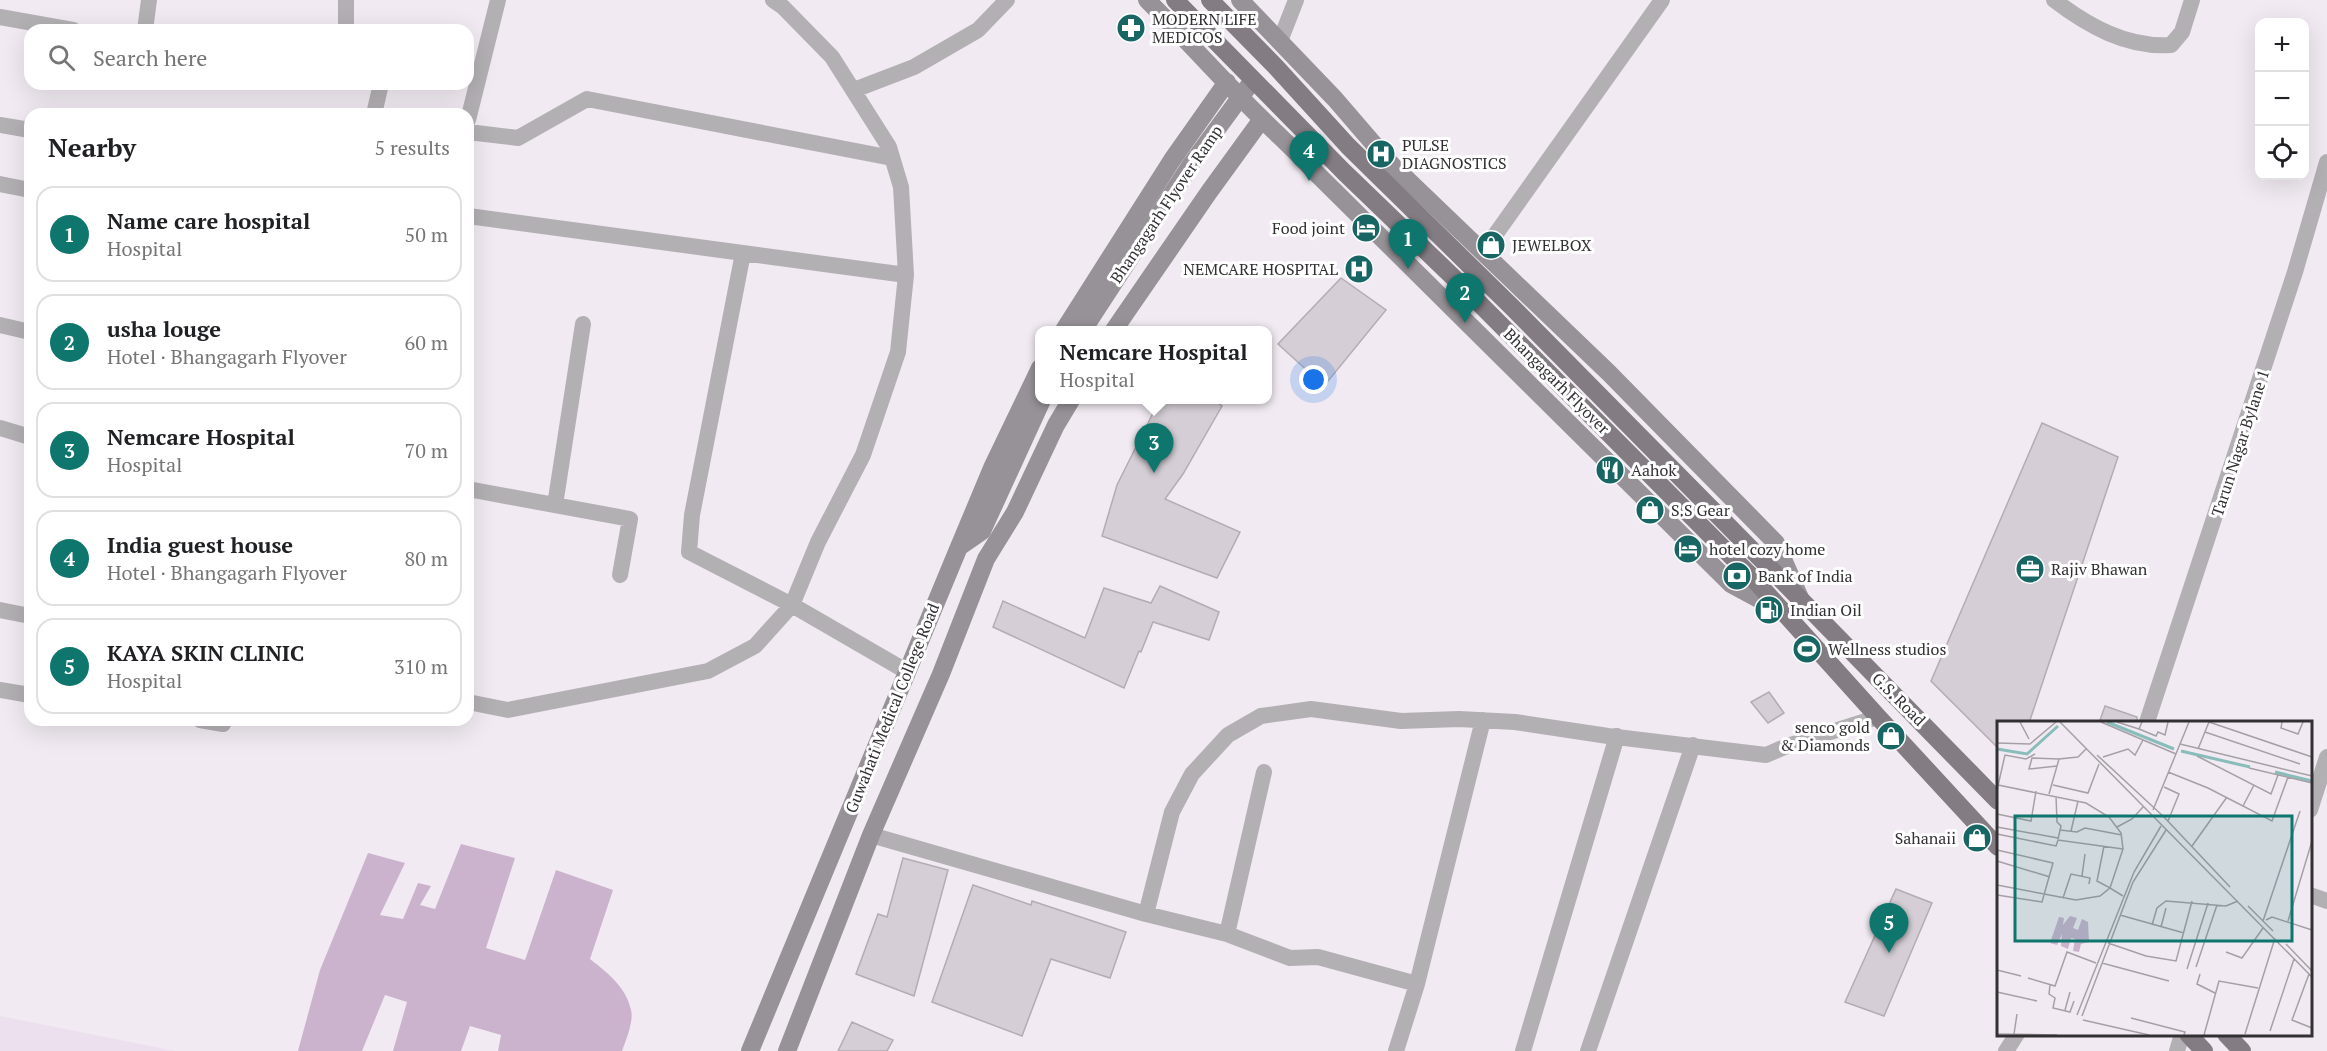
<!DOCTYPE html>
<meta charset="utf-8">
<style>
:root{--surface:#fff;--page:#f2f2f2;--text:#202124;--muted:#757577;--line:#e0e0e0;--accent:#0f766e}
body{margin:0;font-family:"PT Serif",serif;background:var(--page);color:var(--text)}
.controls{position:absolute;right:18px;top:18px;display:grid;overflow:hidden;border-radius:12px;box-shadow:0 6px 24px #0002}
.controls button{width:54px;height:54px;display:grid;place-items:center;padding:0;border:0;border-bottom:2px solid var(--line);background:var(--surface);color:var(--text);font:30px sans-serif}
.you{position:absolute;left:1314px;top:380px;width:21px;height:21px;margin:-15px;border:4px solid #fff;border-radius:50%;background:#1a73e8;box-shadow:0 0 0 9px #1a73e833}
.badge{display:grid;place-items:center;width:39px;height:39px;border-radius:50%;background:var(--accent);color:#fff;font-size:20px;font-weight:700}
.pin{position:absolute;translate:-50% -50px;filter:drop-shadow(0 2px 3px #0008)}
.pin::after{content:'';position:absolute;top:32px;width:21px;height:18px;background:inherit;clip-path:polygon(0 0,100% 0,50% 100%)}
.popup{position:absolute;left:1035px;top:326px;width:237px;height:78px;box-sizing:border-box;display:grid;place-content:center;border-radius:12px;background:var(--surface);filter:drop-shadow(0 2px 4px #0005);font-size:20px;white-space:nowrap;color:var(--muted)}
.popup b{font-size:22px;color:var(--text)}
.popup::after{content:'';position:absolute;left:50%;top:100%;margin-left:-12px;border:12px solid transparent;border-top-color:var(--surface)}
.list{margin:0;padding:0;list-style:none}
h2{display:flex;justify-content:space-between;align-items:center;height:78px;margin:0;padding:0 24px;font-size:26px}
h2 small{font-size:20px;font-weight:400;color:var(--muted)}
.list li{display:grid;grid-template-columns:39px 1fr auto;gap:18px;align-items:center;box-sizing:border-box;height:96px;margin:0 12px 12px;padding:0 12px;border:2px solid var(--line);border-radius:18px}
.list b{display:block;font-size:22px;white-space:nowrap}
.list p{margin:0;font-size:20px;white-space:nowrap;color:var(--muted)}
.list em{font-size:20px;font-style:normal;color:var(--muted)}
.icon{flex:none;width:33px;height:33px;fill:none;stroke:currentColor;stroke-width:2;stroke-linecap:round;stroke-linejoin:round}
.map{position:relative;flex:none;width:2327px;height:1051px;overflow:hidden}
.search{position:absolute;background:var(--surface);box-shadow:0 6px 24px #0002;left:24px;top:24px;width:450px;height:66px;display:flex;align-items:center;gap:15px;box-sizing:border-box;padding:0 21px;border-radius:18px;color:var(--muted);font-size:22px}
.panel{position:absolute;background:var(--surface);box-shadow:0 6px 24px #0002;left:24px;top:108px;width:450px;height:618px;border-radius:18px}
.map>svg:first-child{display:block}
.built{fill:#ecdfee}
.green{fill:#cbb3ce}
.building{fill:#d5ced6;stroke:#b3acb4;stroke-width:1.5}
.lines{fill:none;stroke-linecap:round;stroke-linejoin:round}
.street{stroke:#b3b0b3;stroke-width:16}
.secondary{stroke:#979297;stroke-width:18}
.primary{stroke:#837d83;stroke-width:18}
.secondary-bridge{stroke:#979297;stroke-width:18}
.primary-bridge{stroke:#837d83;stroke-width:18}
.labels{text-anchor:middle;stroke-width:6;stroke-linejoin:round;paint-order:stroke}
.poi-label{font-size:16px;fill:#323033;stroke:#fff;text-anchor:start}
.street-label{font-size:16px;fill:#323033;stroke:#fff}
.inset-river{fill:none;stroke:#89bdbb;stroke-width:3}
.inset-road{fill:none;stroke:#a5a0a6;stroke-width:1.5}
.view{fill:#0f766e;fill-opacity:0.15;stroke:#0f766e;stroke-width:3}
.inset-edge{fill:none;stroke:#323033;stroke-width:3}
</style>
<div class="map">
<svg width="2327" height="1051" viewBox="0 0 2327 1051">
<rect width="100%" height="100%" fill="#f1eaf2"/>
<path class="built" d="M0,1016L175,1051H0Z"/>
<path class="green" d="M461,844L515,858L486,948L525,960L556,870L613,890L590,959C608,973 626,987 631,1010C634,1021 626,1040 622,1051H498L501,1035L470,1026L461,1051H393L407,1002L385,995L362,1051H298L320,970L368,853L405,863L380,915L403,919L418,883L431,886L420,905L435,909Z"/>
<path class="building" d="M1341,278L1386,310L1324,386L1278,344Z
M1160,399H1212L1222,406L1183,474L1165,499L1240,532L1217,578L1102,536L1117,485Z
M2042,423L2118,457L2029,723H1998V748L1931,681Z
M1160,586L1219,612L1209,640L1153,622L1141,652L1139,651L1124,688L993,627L1003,601L1085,638L1104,588L1151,603Z
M1769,692L1784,713L1768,723L1751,702Z
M2105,706L2137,717V723H2099Z
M903,858L948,870L914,996L856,974L878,914L887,917Z
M973,885L1031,905L1032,901L1126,932L1110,978L1051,959L1022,1036L932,1002Z
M1896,889L1932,903L1884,1016L1845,1002Z
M852,1022L893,1040L887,1051H838Z"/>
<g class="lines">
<path class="street" d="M346,0V30
M2054,0C2088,26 2127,48 2171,45L2182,32L2192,0
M0,17L73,30
M145,30L149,0
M1280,41L1296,0
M854,90L914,67L978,30L1007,0
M374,114L381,84
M468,120L498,0
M0,125L30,130
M468,132L518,138L587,99L892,158
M0,184L30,190
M468,216L906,275
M1483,252L1662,0
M743,253L692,515L689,552L792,605L818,542L863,455L898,352L906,275L901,187L889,147L832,57L783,7L773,0
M0,325L30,332
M0,428L30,437
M468,489L630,519L620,575
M555,505L583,324
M0,610L30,616
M0,690L30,695
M468,702L508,710L708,671L755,646L792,605L906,671
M200,720L223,724L225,720
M2147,722L2295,272L2327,162
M2310,810L2327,757
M871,835L1146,914L1227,934L1290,958L1318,957L1417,984
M2310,895L2327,901
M1146,914L1172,812L1192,774L1228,735L1261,716L1311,709L1401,721L1459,719L1515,722L1608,736L1766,755L1787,746L1878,717
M1227,934L1264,772
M1396,1051L1417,984L1483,720
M1523,1051L1617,736
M1588,1051L1693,745
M2006,1051L2017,1034
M2177,1051L2182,1034"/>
<path class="secondary" d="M1147,0C1186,39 1222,80 1262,119C1279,136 1297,152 1313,170L1731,584L1781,611
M1240,0L1335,99L1391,164L1609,373L1776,543L1800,598
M1064,330L1172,160L1227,82
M1114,330L1209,192L1262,119
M959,547L982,531L1042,400
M750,1051L959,547L992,468L1040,368
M787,1051L871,835L941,674L986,559L1015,512L1056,425L1071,400"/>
<path class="primary" d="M1758,556L1998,801
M1750,575L1878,717L1998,847
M2188,1034L2204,1051
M2226,1034L2242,1051"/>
<path class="secondary-bridge" d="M1083,330L1192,163L1253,80"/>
<path class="primary-bridge" d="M1175,0L1344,172L1453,277L1750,575
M1210,0L1276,67L1348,146L1513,308L1758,556"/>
</g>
<defs>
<g id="pharmacy-disc" transform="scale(1.5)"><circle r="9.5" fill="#176664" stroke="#fff"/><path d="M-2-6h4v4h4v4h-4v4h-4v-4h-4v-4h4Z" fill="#fff"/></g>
<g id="hospital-disc" transform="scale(1.5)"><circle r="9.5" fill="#176664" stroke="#fff"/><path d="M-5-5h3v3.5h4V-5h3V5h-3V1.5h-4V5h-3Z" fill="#fff"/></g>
<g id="hotel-disc" transform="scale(1.5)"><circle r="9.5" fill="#176664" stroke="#fff"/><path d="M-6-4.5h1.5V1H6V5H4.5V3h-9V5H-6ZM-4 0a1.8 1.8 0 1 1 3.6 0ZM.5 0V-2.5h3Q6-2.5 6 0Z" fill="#fff"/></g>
<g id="shop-disc" transform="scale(1.5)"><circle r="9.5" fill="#176664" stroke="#fff"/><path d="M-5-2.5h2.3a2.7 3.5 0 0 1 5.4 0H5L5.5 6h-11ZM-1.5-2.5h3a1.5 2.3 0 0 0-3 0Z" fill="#fff"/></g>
<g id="restaurant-disc" transform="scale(1.5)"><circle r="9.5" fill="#176664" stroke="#fff"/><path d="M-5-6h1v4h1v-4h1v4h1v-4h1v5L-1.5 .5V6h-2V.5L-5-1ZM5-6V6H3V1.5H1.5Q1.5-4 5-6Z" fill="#fff"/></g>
<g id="office-disc" transform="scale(1.5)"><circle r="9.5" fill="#176664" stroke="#fff"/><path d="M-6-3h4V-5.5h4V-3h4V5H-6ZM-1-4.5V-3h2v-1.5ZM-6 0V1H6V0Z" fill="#fff"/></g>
<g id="bank-disc" transform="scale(1.5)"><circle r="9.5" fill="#176664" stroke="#fff"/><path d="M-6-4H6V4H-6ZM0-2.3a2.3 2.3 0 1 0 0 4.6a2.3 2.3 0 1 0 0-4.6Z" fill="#fff"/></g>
<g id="fuel-disc" transform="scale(1.5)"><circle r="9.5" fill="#176664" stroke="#fff"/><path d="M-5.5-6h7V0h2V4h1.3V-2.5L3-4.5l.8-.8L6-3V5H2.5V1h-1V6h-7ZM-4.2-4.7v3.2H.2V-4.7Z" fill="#fff"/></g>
<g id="stadium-disc" transform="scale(1.5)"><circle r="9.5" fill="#176664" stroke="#fff"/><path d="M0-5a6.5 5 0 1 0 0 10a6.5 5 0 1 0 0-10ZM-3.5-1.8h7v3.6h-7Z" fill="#fff"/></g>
</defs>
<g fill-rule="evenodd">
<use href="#pharmacy-disc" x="1131" y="28"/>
<use href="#hospital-disc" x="1381" y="154"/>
<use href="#hotel-disc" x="1366" y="228"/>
<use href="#shop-disc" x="1491" y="245"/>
<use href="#hospital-disc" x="1359" y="269"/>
<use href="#restaurant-disc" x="1610" y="470"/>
<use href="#shop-disc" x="1650" y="510"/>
<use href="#hotel-disc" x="1688" y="549"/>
<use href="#office-disc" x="2030" y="569"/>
<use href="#bank-disc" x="1737" y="576"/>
<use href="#fuel-disc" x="1769" y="610"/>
<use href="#stadium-disc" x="1807" y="649"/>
<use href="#shop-disc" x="1891" y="736"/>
<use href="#shop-disc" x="1977" y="838"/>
</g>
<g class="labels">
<g class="poi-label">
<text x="1152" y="25">MODERN LIFE<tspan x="1152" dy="18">MEDICOS</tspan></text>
<text x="1402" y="151">PULSE<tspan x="1402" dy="18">DIAGNOSTICS</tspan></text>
<text x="1345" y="234" text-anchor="end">Food joint</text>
<text x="1512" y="251">JEWELBOX</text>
<text x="1338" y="275" text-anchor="end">NEMCARE HOSPITAL</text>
<text x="1631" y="476">Aahok</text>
<text x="1671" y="516">S.S Gear</text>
<text x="1709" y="555">hotel cozy home</text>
<text x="2051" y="575">Rajiv Bhawan</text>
<text x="1758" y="582">Bank of India</text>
<text x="1790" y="616">Indian Oil</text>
<text x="1828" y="655">Wellness studios</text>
<text x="1870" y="733" text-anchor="end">senco gold<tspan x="1870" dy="18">&amp; Diamonds</tspan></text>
<text x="1956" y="844" text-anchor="end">Sahanaii</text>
</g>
<g class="street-label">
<text transform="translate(1166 204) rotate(-56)" y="6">Bhangagarh Flyover Ramp</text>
<text transform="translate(1557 381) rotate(45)" y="6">Bhangagarh Flyover</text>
<text transform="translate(2240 443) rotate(-72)" y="6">Tarun Nagar Bylane 1</text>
<text transform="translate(1899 699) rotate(45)" y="6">G.S. Road</text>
<text transform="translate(892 708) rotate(-68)" y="6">Guwahati Medical College Road</text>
</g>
</g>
<g transform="translate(1997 721)">
<rect width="315" height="315" fill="#f1eaf2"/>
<path d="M73,195L80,197L76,207L81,209L85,198L91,201L92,221L84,223L82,231L76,230L78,218L74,217L71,228L64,225L65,213L60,224L53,222L62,196L67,197L66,204Z" fill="#cbb3ce"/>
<path class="inset-river" d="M110,1L177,28M0,28L30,33L61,5M184,30L253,46M278,51L315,60"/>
<path class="inset-road" d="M23,1L32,18M63,1L315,256M104,1L179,33M120,1L142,8L145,1M212,1L315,36M285,1L284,7L301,13L306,1M142,8L159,15L161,11L168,14L171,1M208,11L303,43M0,22L33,23L59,1M183,23L315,55M201,28L212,1M100,34L167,96L233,166M200,35L274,73L281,54M106,36L131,28L138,34L146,19M60,45L32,48L35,37L62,38M252,47L315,62M171,51L211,67L275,100L291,56M1,64L89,82L112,96L124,112L126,128L113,167L100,160L107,125M56,64L91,72L102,43M167,66L182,73L171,100M0,69L8,34L29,38L38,33M52,73L62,38L81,36L89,28M59,75L60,101L64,105L61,118M246,85L257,64M156,89L192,1M0,93L34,100L39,70M0,106L61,117M120,106L135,98L146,86M63,109L80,111L88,107L125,114M74,110L81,80M0,113L59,125L61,119L126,128M195,125L230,76M0,129L56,142L45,181L0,174M0,140L53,156M85,155L88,133M0,164L79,179L103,175L113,167L126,175M66,177L74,153L93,157L92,163M251,185L276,210M123,194L187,212M269,199L275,196L315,209M266,200L303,90M291,200L315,120M155,204L160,187L169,180L229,185L241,180M164,206L169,187M111,222L149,235L179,240L195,180M289,223L315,250M229,231L245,237L266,207M105,242L172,260M199,246L220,184M190,248L211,182M0,249L24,255M203,253L200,263L218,272M312,253L295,299L315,307M31,257L58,265L70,231L99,242M53,264L52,273L58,277L56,287L73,291L77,280M0,271L40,280M68,289L73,271M80,294L137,151L164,105M85,295L136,161L169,109M134,297L188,311L187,314M86,299L152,314M273,310L297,238M0,313L60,314M17,313L20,293M248,313L278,217M207,314L222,260L261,267"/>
<path class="view" d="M18,95H295V220H18Z"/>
<rect width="315" height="315" class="inset-edge"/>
</g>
</svg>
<div class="controls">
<button>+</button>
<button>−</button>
<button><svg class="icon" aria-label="locate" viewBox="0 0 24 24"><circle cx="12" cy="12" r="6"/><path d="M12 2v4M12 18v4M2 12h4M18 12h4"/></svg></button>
</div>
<div class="you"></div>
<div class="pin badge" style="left:1408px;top:269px">1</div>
<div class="pin badge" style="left:1465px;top:323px">2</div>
<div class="pin badge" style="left:1154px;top:473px">3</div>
<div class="popup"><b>Nemcare Hospital</b>Hospital</div>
<div class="pin badge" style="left:1309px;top:181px">4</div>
<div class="pin badge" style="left:1889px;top:953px">5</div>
<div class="search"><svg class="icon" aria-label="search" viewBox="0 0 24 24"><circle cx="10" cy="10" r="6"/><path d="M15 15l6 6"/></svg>Search here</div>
<section class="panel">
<h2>Nearby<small>5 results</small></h2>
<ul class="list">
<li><span class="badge">1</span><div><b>Name care hospital</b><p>Hospital</p></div><em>50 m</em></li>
<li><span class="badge">2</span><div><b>usha louge</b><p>Hotel · Bhangagarh Flyover</p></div><em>60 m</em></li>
<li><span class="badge">3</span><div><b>Nemcare Hospital</b><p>Hospital</p></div><em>70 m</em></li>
<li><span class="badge">4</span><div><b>India guest house</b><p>Hotel · Bhangagarh Flyover</p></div><em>80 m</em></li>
<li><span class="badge">5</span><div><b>KAYA SKIN CLINIC</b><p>Hospital</p></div><em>310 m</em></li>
</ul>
</section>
</div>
